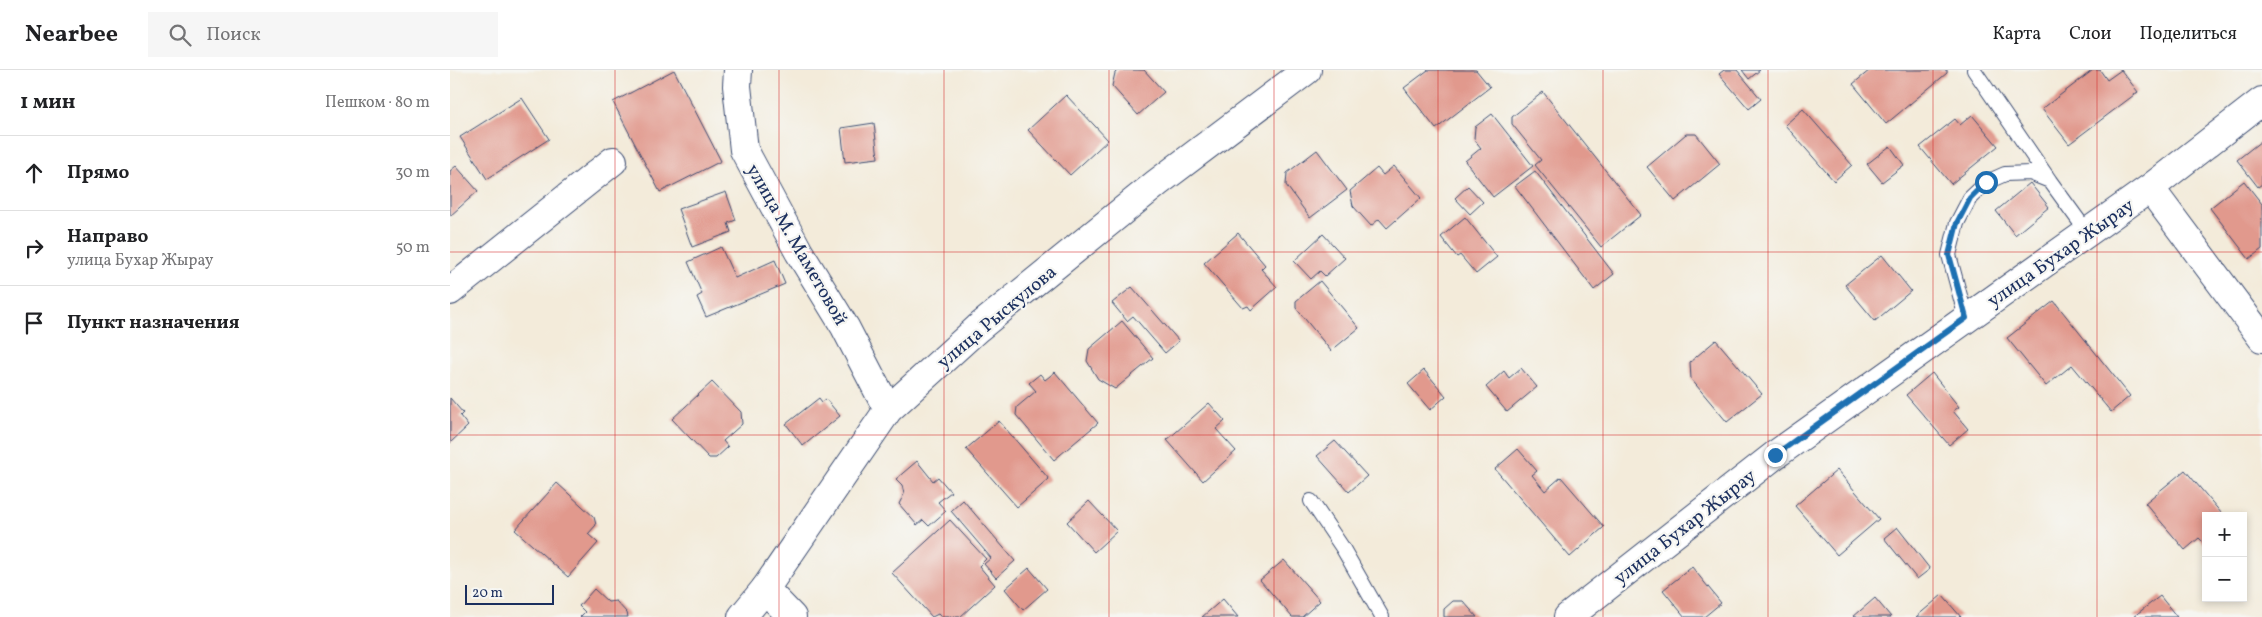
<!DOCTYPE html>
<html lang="ru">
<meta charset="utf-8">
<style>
:root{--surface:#fff;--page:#f6f6f6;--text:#202124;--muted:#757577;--line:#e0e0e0}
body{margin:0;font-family:Vollkorn,serif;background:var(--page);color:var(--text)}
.controls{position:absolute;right:15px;bottom:15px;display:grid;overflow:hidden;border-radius:0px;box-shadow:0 2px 8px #0003}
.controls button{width:45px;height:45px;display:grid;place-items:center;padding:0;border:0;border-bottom:1px solid var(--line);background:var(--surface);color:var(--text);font:25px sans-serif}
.scale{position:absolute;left:15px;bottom:12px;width:89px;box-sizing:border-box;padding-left:5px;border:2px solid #1b2f5e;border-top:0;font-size:14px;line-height:18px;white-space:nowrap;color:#1b2f5e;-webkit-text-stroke:4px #f6f6f2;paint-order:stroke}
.stop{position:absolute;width:15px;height:15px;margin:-11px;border:4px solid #1f6fb2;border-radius:50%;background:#fff}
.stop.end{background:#1f6fb2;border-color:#fff;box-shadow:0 1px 5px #0008}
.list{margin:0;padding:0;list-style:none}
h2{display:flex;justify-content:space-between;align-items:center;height:65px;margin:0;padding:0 20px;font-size:21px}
h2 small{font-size:16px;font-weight:400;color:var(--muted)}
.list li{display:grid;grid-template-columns:32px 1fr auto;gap:15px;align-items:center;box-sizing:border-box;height:75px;padding:0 20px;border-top:1px solid var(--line)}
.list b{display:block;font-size:19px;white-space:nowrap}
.list p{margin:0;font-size:16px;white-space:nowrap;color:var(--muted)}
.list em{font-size:16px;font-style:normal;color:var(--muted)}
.icon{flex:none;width:28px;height:28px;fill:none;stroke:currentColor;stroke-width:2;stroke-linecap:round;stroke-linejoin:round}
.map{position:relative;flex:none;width:1812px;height:547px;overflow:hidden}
header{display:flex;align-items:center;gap:30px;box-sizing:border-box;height:70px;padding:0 25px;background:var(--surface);border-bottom:1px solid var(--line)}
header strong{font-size:24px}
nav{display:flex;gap:28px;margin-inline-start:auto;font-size:18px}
.search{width:350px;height:45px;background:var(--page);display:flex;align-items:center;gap:12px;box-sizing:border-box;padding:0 18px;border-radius:0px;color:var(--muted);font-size:19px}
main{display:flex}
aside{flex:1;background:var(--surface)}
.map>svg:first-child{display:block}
.building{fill:#e1998d}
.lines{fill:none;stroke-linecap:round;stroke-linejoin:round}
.service-casing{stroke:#3b4b71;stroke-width:16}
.minor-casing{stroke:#3b4b71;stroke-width:30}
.tertiary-casing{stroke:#3b4b71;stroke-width:30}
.service{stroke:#fff;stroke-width:14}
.minor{stroke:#fff;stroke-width:28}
.tertiary{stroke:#fff;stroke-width:28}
.route{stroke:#1f6fb2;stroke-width:6}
.grid{fill:none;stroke:#d62828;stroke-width:1;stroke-opacity:0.55}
.labels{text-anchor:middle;stroke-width:4.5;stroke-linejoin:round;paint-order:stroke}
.street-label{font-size:19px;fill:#1b2f5e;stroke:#f6f6f2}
</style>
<header>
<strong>Nearbee</strong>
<div class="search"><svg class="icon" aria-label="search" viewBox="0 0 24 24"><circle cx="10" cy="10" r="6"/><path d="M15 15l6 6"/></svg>Поиск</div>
<nav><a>Карта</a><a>Слои</a><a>Поделиться</a></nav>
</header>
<main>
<aside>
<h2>1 мин<small>Пешком · 80 m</small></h2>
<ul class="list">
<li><svg class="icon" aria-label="ahead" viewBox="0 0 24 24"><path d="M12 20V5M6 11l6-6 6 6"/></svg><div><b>Прямо</b></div><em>30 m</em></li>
<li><svg class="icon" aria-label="right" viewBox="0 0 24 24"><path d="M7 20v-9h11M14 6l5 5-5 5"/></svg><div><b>Направо</b><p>улица Бухар Жырау</p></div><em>50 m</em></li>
<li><svg class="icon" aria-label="arrive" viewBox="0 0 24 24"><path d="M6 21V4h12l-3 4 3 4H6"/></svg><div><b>Пункт назначения</b></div></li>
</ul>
</aside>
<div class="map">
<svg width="1812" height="547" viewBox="0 0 1812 547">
<rect width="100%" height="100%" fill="#f6f6f2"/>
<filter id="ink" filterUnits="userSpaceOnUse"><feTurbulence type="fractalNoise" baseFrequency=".02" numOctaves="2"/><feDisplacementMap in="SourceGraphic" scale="10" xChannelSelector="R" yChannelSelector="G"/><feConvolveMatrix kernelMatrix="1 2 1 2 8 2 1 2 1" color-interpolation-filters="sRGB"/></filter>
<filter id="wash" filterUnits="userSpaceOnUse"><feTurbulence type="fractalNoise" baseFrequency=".0096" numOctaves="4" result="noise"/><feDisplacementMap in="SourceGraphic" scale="20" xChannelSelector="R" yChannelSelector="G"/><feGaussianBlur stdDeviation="1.12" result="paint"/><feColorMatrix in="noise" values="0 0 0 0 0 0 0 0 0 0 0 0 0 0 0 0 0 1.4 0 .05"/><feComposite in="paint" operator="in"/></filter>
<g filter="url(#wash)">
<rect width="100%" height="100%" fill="#f3ebda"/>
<g id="blocks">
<path class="building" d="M224,0L271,91L210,122L163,32Z
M668,0H694L714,22L688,45L662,16L665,3Z
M978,0H1026L1040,17L986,59L954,18Z
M1274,0H1287L1311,29L1299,39L1269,4Z
M1292,0H1310L1299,9Z
M1420,0H1497V3L1436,54L1403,14Z
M1643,0H1650L1657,10L1671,0L1688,22L1619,74L1592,39Z
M1093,22L1191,145L1151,177L1085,95L1091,90L1062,54V47Z
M616,25L658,70L620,105L578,60Z
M72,28L99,69L37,109L10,67Z
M1353,39L1402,95L1384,111L1335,55Z
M1042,44L1083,96L1043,127L1015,91L1031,78L1024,69L1025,57Z
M1522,45L1548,76L1501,114L1470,77L1505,49L1510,55Z
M424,53L428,88L395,92L391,58Z
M1236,64H1246L1270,94L1225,131L1197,97Z
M1811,71L1812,114L1808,117L1787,90Z
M1440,76L1454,95L1432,112L1417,94Z
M867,80L897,120L860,148L836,115L837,103Z
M6,96L28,121L0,146V101Z
M944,96L971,128L937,158L929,149L921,156L903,136L900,121L927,98L933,105Z
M1085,101L1164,204L1144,220L1065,116Z
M1794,111L1812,134V179L1799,189L1760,138Z
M1580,113L1599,137L1565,165L1546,141Z
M1018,116L1033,132L1020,144L1005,128Z
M276,122L286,150L278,153L281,162L242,177L228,139Z
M1015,147L1047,187L1026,204L1010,185L1007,187L991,167Z
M788,163L815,195L811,199L827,217L801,240L798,236L793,238L754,193Z
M873,164L895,188L875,206L870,201L861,209L844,191Z
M271,177L285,208L325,190L335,214L256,247L247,227L252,224L238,192Z
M1432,185L1461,221L1425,251L1395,215Z
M870,211L909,258L881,281L846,238V231Z
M682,217L729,271L715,283L683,246L677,251L662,233Z
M1604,231L1680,326L1661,342L1622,295L1596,316L1557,268Z
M672,251L703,288L665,319L648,309L637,291L639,279Z
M1266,270L1312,324L1277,352L1241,309L1240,292Z
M1071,298L1087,317L1057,342L1036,317L1054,301L1059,308Z
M974,300L996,326L980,340L958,314Z
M605,302L648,353L604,390L566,345L567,337L586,321L579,313L590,304L595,310Z
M1482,303L1509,337L1503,341L1518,359L1499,375L1456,325Z
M262,312L291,342L292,354L273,371L278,377L266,388H259L222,349Z
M0,328L13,343L10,346L18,356L0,373Z
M369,328L372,332L376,329L390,346L353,376L336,354Z
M759,333L775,351L766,359L786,381L753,411L717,370Z
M549,351L599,409L567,437L516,379Z
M885,371L917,406L899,422L867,386Z
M1068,379L1087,401L1082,405L1095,421L1111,407L1154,457L1120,487L1045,399Z
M467,391L483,411L488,407L501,422L488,432L496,441L479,456L473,450L467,455L449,434L454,424L452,415L446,409Z
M1387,400L1429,449L1387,485L1345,436Z
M1735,400L1772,444L1770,446H1756V475L1749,468L1735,480L1695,433Z
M107,413L144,447L146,455L138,464L148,473L118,507L65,460Z
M513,430L565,491L546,508L534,494L541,488L501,441Z
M639,431L667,461L644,482L617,452Z
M500,450L536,489L529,496L545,515L510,547H491L488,544L482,547L442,503Z
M1447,457L1480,499L1467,509L1434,468Z
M834,490L870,531L852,547H842L810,510Z
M1242,497L1271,533L1254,547H1235L1213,520Z
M579,498L597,519L573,540L555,519Z
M144,519L158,532L166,531L177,543L178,547H130L135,542L129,536Z
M1492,525L1511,547H1466Z
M1710,526L1727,547H1683Z
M1425,528L1441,547H1403Z
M773,529L788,547H752Z
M1003,531H1013L1027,547H994V539Z"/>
</g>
</g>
<g filter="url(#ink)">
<use href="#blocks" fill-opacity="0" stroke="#3b4b71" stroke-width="1"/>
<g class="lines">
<g class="service-casing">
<path id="service" d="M1524,0L1600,111L1637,162
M1516,248L1499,185L1507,153L1520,128L1537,112L1555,104L1580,103L1600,111
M861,431L892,477L932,547"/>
</g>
<g class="minor-casing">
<path id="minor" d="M288,0L287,16L294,80L349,182L395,257L438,340
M1700,118L1812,268
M0,221L163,91
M315,519L438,340L528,258L707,113L857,0
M1118,547L1325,385L1700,118L1812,31"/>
</g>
<g class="tertiary-casing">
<path id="tertiary" d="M292,547L315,519L342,547"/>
</g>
<use href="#service" class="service"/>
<use href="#minor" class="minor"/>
<use href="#tertiary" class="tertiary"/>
</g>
</g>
<g class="lines" filter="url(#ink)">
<path class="route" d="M1325,385L1516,248L1499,185L1507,153L1520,128L1536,112"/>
</g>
<path class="grid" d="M165,0V547M329,0V547M494,0V547M659,0V547M824,0V547M988,0V547M1153,0V547M1318,0V547M1483,0V547M1647,0V547M0,182H1812M0,365H1812"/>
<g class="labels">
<g class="street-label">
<text transform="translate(348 174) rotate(60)" y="7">улица М. Маметовой</text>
<text transform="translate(1610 182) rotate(-35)" y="7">улица Бухар Жырау</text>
<text transform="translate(546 246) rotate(-40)" y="7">улица Рыскулова</text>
<text transform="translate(1234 456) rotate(-38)" y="7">улица Бухар Жырау</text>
</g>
</g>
</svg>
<div class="controls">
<button>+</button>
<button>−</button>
</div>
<div class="scale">20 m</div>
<div class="stop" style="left:1536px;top:112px"></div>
<div class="stop end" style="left:1325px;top:385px"></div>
</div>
</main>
